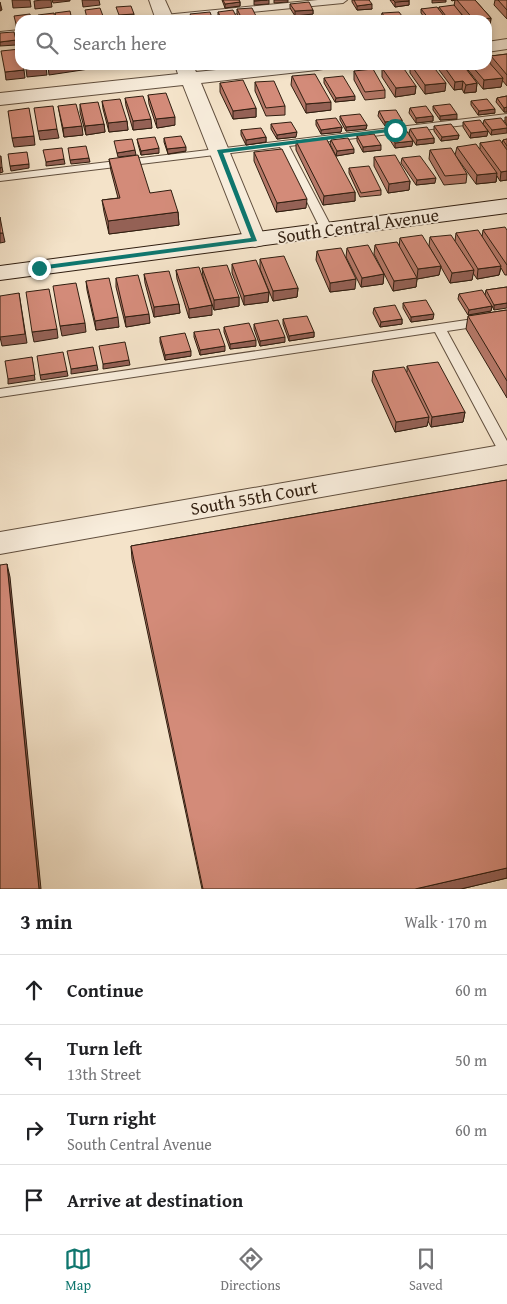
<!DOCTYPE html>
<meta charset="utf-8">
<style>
:root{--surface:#fff;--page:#f2f2f2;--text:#202124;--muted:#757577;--line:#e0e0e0;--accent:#0f766e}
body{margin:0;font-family:"Gentium Book Plus",serif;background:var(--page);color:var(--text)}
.stop{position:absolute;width:15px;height:15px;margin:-11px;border:4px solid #0f766e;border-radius:50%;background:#fff}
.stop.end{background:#0f766e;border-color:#fff;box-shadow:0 1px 5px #0008}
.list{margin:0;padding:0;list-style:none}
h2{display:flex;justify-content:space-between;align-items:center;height:65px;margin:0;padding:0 20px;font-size:21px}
h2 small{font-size:16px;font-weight:400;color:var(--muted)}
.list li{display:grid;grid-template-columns:32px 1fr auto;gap:15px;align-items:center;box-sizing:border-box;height:70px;padding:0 20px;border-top:1px solid var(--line)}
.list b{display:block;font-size:19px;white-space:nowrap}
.list p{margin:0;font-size:16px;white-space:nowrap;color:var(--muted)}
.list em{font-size:16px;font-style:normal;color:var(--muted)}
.icon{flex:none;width:28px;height:28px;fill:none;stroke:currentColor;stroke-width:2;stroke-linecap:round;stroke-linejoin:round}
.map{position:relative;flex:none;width:507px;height:889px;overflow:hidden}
.search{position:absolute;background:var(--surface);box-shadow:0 2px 8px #0003;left:15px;right:15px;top:15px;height:55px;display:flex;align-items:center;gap:12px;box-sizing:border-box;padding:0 18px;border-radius:15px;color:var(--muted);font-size:19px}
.sheet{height:345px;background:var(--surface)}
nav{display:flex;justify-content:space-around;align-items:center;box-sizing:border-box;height:70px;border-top:1px solid var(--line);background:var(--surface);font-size:14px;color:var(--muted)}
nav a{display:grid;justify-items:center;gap:2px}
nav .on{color:var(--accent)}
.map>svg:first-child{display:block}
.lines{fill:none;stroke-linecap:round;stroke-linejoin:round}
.lane-casing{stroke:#614f3e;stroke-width:2}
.street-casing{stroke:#614f3e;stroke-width:2}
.secondary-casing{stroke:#301e10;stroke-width:2}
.lane{fill:#f8eddc;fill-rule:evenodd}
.street{fill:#f8eddc;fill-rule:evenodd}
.secondary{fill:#f8eddc;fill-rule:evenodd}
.wall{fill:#b57868;stroke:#301e10}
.shaded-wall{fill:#946155;stroke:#301e10}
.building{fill:#d38b79;stroke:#301e10}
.route{fill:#0f766e}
.labels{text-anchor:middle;stroke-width:4;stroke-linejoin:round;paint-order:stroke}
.street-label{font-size:18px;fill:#301e10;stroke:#f8eddc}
</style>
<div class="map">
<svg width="507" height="889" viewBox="0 0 507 889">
<rect width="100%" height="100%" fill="#f4e3c9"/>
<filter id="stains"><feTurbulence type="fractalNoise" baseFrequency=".004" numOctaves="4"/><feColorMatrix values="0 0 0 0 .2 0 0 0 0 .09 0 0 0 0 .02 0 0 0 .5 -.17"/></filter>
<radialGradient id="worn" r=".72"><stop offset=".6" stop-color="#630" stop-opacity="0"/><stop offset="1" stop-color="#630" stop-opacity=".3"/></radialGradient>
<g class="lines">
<g class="lane-casing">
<path id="lane" d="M318,0H347L343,3L170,20H140L144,17Z
M20,30V36L0,38V32Z
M507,114V120L289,146L333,230L327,233L321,230L280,147L0,181V175Z
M507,314V322L447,331L507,441V459L502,457L500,454L435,332L0,397V389Z"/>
</g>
<g class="street-casing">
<path id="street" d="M149,0H165L174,20H156Z
M507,39V49L487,52V42Z
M175,65H193L196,72L265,65H326L323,69L317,70L201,83L266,240L263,245L255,247L247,245L244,240L183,85L0,105V93L178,74Z
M507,444V464L0,554V532Z"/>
</g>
<g class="secondary-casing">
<path id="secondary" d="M507,199V213L0,280V266Z"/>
</g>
<use href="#lane" class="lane"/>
<use href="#street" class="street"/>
<use href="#secondary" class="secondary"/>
</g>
<path class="wall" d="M222,0H239L240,2V6L225,8Z
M352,0H369L372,9L357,10L352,2Z
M390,0H409V5L395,7Z
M451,0H475L491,18L490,26H487V20H467L454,6L455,0L452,1Z
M495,0H507V19L494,5Z
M290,4L313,10V14L295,16L290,8Z
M439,7L466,20H426L421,13V9L438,10Z
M237,9L256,20H241L237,14Z
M218,12L237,20H220L218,16Z
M382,13L405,20H383L381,18Z
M507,54V86L502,80L501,87L483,89L465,66V65H487L490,63L491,56Z
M410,65H432L445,91L425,94L410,73Z
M440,65H463L477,83L476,92L464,93L462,89L454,90L439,70Z
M382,68L416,86L415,94L395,97L382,77Z
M354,71L385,90V98L365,100L354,80Z
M292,76L331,110L306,113L291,85Z
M324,78L355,100L335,102L324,83Z
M255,82L285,106V115L266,116L255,91Z
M220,83L256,108V117L233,119L220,92Z
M148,95L175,125L157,128L149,104Z
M507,96V112H504L496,102L497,98Z
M125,98L152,128L133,130L126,106Z
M102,101L127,121L128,130L109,132L103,109Z
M471,101L495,113L478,115L471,105Z
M80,104L104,124L105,132L86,135L80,112Z
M58,106L83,135L64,137Z
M433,106L457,119L440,120L433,110Z
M410,108L433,116V121L416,123L409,113Z
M379,111L402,120V124L385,126L378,116Z
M340,116L367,125L366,129L346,131L340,120Z
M505,117H507V125L505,122Z
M316,120L342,127L341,132L321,134L316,125Z
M484,120L507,126L491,135L483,124Z
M463,122L487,136L470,138L463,127Z
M271,124L296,137L277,139L271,129Z
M434,126L459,135L458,139L441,141L434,131Z
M410,129L434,138V143L416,145L409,134Z
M241,130L266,137V142L246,145L241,135Z
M389,132L412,146L395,148L388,137Z
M357,136L381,150L363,152L357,141Z
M164,138L186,151L168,154L164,142Z
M137,139L159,153L141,155L138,144Z
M507,139V180L500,181L497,176L496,182L476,184L455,155L457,147L480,149V143H502L503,140Z
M331,140L354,153L336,156L330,144Z
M296,141L355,192V201L323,205L296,150Z
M430,150L467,174L466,183L444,185L429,159Z
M254,152L306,208L276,212L254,161Z
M374,157L410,181L409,190L388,193L374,166Z
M402,158L435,183L416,185L401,163Z
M109,159L150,193L178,212L179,225L109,234L104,212L102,200L118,198L111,171Z
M349,168L381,190V195L360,197L349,173Z
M483,230H507V275H505L501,268L499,275L477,279L473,273L472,280L450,283L429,246L430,237L455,241L456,233L482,237Z
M400,238L441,266L439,275L417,279L416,287L393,291L374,254L375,245L399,247Z
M347,248L384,274L383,284L361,287L346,257Z
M317,251L355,289L330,292L316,260Z
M260,259L298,288L297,297L273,301L260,269Z
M232,264L269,292L268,302L244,305L232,273Z
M202,268L239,297V306L214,310L203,277Z
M176,270L212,315L189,318L177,279Z
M144,274L179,304L180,313L154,317L145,283Z
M116,278L150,323L126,327L116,287Z
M86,281L119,327L96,330L87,290Z
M507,287L494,310L492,306L491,311L468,315L458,299L459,294L485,295L486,290Z
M403,303L433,319L411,322L403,308Z
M374,308L402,319V324L380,327L373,313Z
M507,310V398L466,329L468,316Z
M283,319L314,332V337L289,341L283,324Z
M254,324L285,342L260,346L254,329Z
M224,327L256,346L230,349L224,332Z
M194,332L225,351L200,355L194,337Z
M160,337L191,356L165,360L160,342Z
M407,366L465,412L463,422L431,427L428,421L427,426L395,432L372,381L373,371L407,372Z
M507,480V878L461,889H202L132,559L131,546Z"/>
<path class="shaded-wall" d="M12,0H30L31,7L13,8Z
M42,0H51L52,7L35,9L34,1Z
M52,0H70V1L53,3Z
M82,0H99L100,5L83,7Z
M269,0V4L254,5V1Z
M274,0H288V2L274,3Z
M432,0H446V2L432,3Z
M409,1V5L395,7V2Z
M240,2V6L225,8V4Z
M0,3V2L2,10L0,11Z
M372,4V9L357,10V6Z
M313,10V14L295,16V11Z
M134,14V18L119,19V15Z
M103,16V20H87V18Z
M256,16V20H241V17Z
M237,18V20H222Z
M491,18L490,26H487V20H474Z
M16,24H20V28H16Z
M16,40V45L0,46V42Z
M59,65H89V69L49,75L48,66Z
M46,67L47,75L27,77L26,69Z
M24,70L25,78L6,80L5,72Z
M503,78L501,87L483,89L484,80Z
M463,81L462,89L454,90L455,82Z
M446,83L445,91L425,94V85Z
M477,83L476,92L464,93L466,85Z
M416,86L415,94L395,97L396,88Z
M355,96V100L335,102L336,98Z
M331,102V110L306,113V104Z
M507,107V112H504V108Z
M256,108V117L233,119V111Z
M495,109V113L478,115L479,111Z
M457,114V119L440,120V116Z
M433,116V121L416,123V118Z
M175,117V125L157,128L156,119Z
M151,119L152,128L133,130V121Z
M402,120V124L385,126V122Z
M127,121L128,130L109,132L108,123Z
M104,124L105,132L86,135L85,126Z
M367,125L366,129L346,131V127Z
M82,126L83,135L64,137L63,128Z
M342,127L341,132L321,134V130Z
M507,128V133L491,135L492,130Z
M57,129L59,138L40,140L38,131Z
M488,131L487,136L470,138L471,133Z
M297,132L296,137L277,139V135Z
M459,135L458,139L441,141L442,137Z
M34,136L35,145L14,147L12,138Z
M266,137V142L246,145V140Z
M434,138V143L416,145L417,140Z
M413,141L412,146L395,148V143Z
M381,145V150L363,152V147Z
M186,147V151L168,154L167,149Z
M159,148V153L141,155V151Z
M354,149V153L336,156L337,151Z
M135,150L136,155L118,157L117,153Z
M89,158L90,162L71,164L70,160Z
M64,159L65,164L46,166V162Z
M29,164V168L11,171L10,166Z
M2,167L3,172L0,173V168Z
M507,171V180L500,181L501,172Z
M497,173L496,182L476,184L477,175Z
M436,178L435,183L416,185L417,180Z
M410,181L409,190L388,193L389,184Z
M355,192V201L323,205L324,196Z
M307,199L306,208L276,212L277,203Z
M178,212L179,225L109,234L108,221Z
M0,233H3L5,242L0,243Z
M441,266L439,275L417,279L416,287L393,291L394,281L417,278L418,269Z
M501,266L499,275L477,279L478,269Z
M474,270L472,280L450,283L452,273Z
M384,274L383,284L361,287L362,278Z
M356,279L355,289L330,292V283Z
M298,288L297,297L273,301V291Z
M269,292L268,302L244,305V296Z
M19,293L27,343L2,346L0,337Z
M239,297V306L214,310V300Z
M507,303V308L494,310V305Z
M179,304L180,313L154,317V307Z
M212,305V315L189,318V309Z
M492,306L491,311L468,315L469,310Z
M149,314L150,323L126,327L125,317Z
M434,314L433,319L411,322V317Z
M118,317L119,327L96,330L95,321Z
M402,319V324L380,327L381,322Z
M85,323L86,332L62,336L60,326Z
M57,329L58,338L34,342L32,332Z
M314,332V337L289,341V336Z
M285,337V342L260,346V341Z
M256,340V346L230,349V344Z
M225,346V351L200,355V350Z
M191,351V356L165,360V355Z
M32,357L35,380L8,384V379Z
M129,360L130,365L103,369V364Z
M97,365L98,370L71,374V369Z
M67,371L68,376L41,380L40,375Z
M465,412L463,422L431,427L432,417Z
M429,417L427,426L395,432L396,422Z
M7,564L10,577L41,889H39Z
M507,868V878L461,889H415Z"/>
<path class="building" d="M223,0H239L240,2L225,4Z
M254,0H267L254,1Z
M354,0H369L372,4L357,6Z
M393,0H409V1L395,2Z
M457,0H475L491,18L474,20Z
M498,0H507V10Z
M309,2L313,10L295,11L290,4Z
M454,5L466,20H449L439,7Z
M131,6L134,14L119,15L116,7Z
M437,7L447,20H430L421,9Z
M100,8L103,16L87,18L85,10Z
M252,8L256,16L241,17L237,9Z
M233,10L237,18L222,20L218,12Z
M70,11L72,20H57L55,13Z
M210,12L213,20H193L190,14Z
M399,12L405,20H387L382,13Z
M54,13L55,20H39L38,15Z
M30,14L31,20H20V24H16L14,16Z
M321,18L322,20H304Z
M14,32L16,40L0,42V33Z
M20,49V65H23L24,70L5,72L1,51Z
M507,54V75L491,56Z
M487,60L503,78L484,80L471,65H487Z
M25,65H45L46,67L26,69Z
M48,65H59L48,66Z
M411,65H432L446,83L425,85Z
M443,65H463L477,83L466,85L463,81L455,82Z
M402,66L416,86L396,88L382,68Z
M373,69L385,90L365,92L354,71Z
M315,74L331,102L306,104L292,76Z
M343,76L355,96L336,98L324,78Z
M243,80L256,108L233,111L220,83Z
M274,81L285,106L266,108L255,82Z
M166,93L175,117L156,119L148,95Z
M143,96L151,119L133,121L125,98Z
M507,96V107L504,108L497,98Z
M120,99L127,121L108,123L102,101Z
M487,99L495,109L479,111L471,101Z
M98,102L104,124L85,126L80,104Z
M76,104L82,126L63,128L58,106Z
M450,104L457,114L440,116L433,106Z
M53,106L57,129L38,131L34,108Z
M426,106L433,116L416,118L410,108Z
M29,108L34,136L12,138L8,111Z
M396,110L402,120L385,122L379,111Z
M360,114L367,125L346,127L340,116Z
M336,118L342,127L321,130L316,120Z
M501,118L507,126V128L492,130L484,120Z
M480,120L488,131L471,133L463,122Z
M291,122L297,132L277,135L271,124Z
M451,124L459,135L442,137L434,126Z
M427,127L434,138L417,140L410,129Z
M261,128L266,137L246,140L241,130Z
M406,130L413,141L395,143L389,132Z
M374,134L381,145L363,147L357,136Z
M181,136L186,147L167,149L164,138Z
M155,137L159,148L141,151L137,139Z
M326,138L355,192L324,196L296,141Z
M348,138L354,149L337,151L331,140Z
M132,139L135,150L117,153L114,141Z
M507,139V146L503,140Z
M500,140L507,150V171L501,172L480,143Z
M476,144L497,173L477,175L457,147Z
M86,146L89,158L70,160L68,148Z
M62,148L64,159L46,162L43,150Z
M451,148L467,174L445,176L430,150Z
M282,149L307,199L277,203L254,152Z
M27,152L29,164L10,166L8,154Z
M138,155L150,193L171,190L178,212L108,221L102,200L120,198L109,159Z
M395,155L410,181L389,184L374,157Z
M0,156H1L2,167L0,168Z
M420,156L436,178L417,180L402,158Z
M369,166L381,190L361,193L349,168Z
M0,217L3,233H0Z
M505,227L507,230V265L483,230Z
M478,230L501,266L478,269L456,233Z
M422,235L441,266L418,269L400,238Z
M451,235L474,270L452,273L430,237Z
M397,242L417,278L394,281L375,245Z
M368,245L384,274L362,278L347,248Z
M341,248L356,279L330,283L317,251Z
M284,256L298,288L273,291L260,259Z
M256,260L269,292L244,296L232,264Z
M227,265L239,297L214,300L202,268Z
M199,267L212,305L189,309L176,270Z
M169,271L179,304L154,307L144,274Z
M138,275L149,314L125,317L116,278Z
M109,278L118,317L95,321L86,281Z
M76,283L85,323L60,326L53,286Z
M507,287V303L494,305L486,290Z
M49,289L57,329L32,332L26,292Z
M482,290L492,306L469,310L459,294Z
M19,293L25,334L0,337V296Z
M426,300L434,314L411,317L403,303Z
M395,305L402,319L381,322L374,308Z
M507,310V381L468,316Z
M307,316L314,332L289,336L283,319Z
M278,320L285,337L260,341L254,324Z
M249,323L256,340L230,344L224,327Z
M219,329L225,346L200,350L194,332Z
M185,333L191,351L165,355L160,337Z
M125,342L129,360L103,364L99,346Z
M93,347L97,365L71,369L67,351Z
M63,352L67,371L40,375L37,356Z
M32,357L35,375L8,379L5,361Z
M438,362L465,412L432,417L407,366Z
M404,367L429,417L396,422L373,371Z
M507,480V868L415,889H203L131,546Z
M7,564L39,889H0V565Z"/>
<path class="route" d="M395,128L397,131L223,153L257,241L39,270L36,268L39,266L251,238L217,150Z"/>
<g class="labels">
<g class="street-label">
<text transform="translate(358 226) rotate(-8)" y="6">South Central Avenue</text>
<text transform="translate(254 498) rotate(-10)" y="6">South 55th Court</text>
</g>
</g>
<rect width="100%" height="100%" filter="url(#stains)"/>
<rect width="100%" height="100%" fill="url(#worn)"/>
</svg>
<div class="stop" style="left:395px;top:130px"></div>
<div class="stop end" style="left:39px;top:268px"></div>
<div class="search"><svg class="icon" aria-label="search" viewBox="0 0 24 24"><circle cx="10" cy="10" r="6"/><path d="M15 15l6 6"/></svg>Search here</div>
</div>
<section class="sheet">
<h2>3 min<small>Walk · 170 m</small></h2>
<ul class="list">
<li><svg class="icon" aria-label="ahead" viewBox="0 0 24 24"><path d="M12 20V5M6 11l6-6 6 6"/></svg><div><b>Continue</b></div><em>60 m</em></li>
<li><svg class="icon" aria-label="left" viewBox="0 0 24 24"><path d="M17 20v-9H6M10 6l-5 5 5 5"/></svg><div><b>Turn left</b><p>13th Street</p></div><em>50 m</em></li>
<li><svg class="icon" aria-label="right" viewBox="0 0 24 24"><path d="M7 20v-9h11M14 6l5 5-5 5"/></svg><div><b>Turn right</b><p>South Central Avenue</p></div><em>60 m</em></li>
<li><svg class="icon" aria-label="arrive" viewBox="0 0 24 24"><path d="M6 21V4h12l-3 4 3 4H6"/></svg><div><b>Arrive at destination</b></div></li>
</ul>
</section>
<nav>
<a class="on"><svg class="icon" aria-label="map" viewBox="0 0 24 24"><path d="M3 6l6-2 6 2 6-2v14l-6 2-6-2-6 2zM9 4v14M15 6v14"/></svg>Map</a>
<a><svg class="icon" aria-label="directions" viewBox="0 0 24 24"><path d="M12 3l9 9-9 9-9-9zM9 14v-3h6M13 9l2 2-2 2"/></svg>Directions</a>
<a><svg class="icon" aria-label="saved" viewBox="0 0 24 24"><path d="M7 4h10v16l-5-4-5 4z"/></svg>Saved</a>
</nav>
